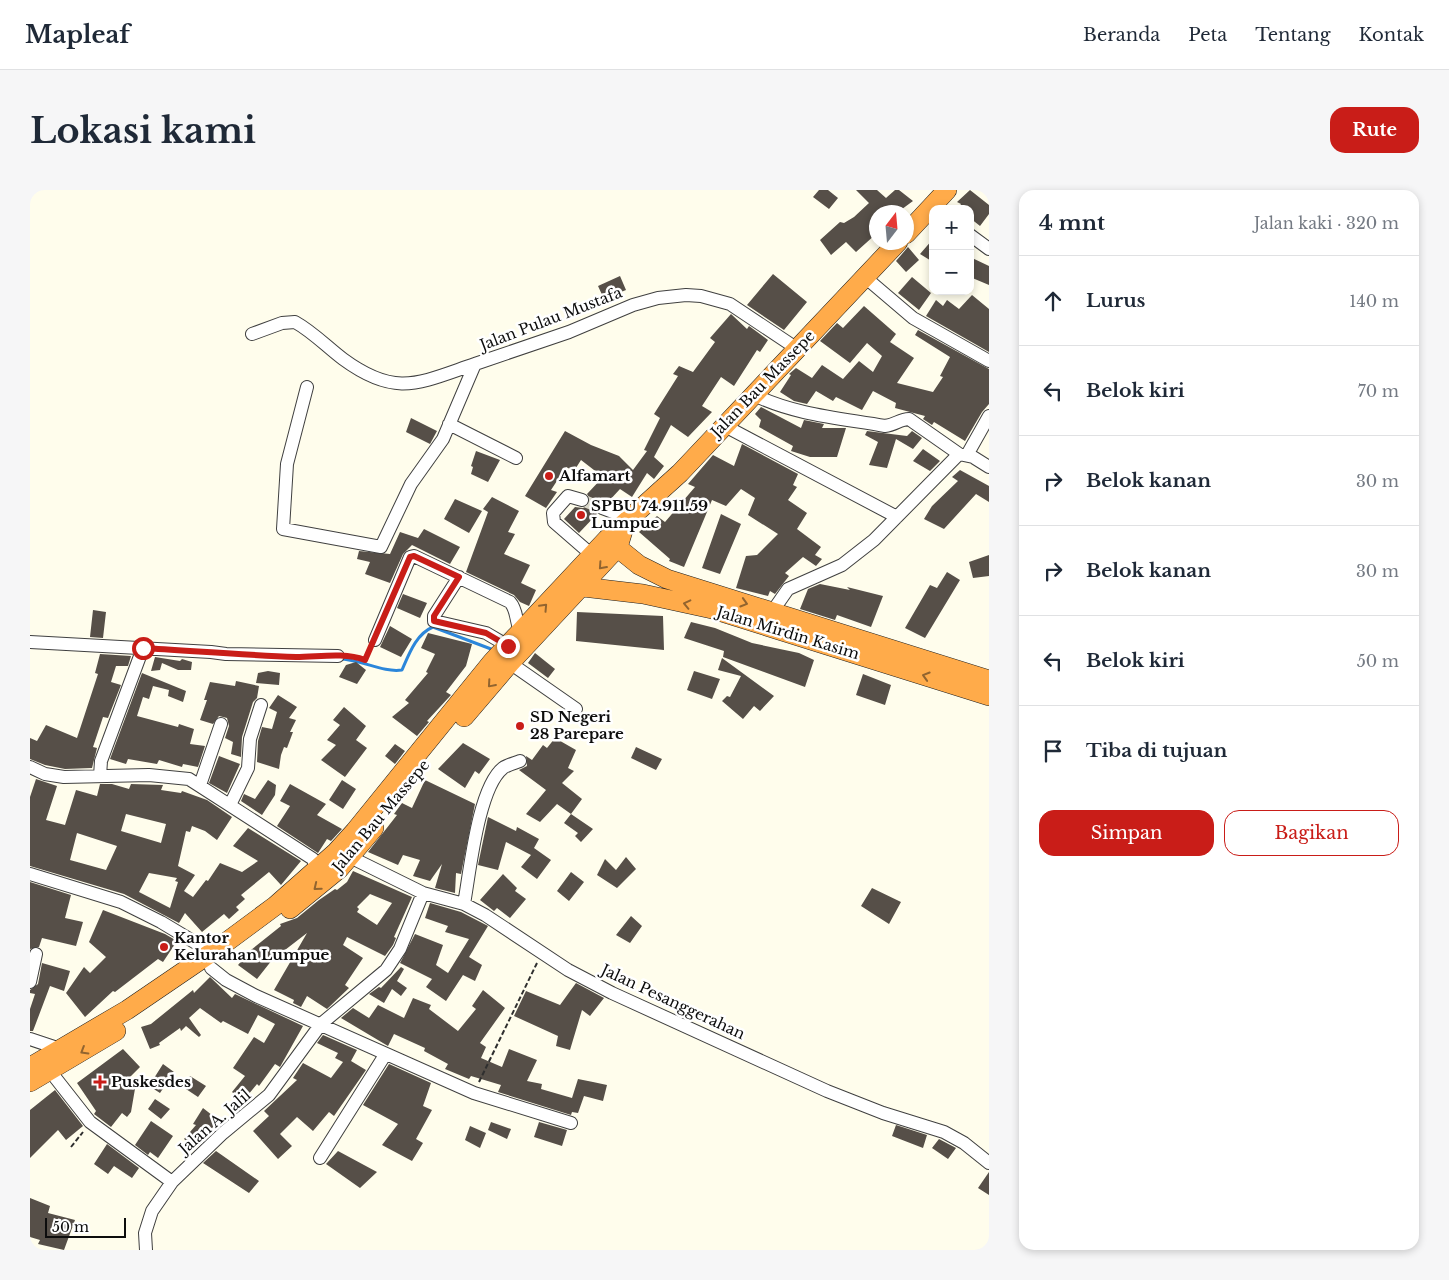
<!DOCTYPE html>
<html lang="id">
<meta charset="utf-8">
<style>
:root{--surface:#fff;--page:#f6f6f7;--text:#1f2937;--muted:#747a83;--line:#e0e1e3;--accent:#c91d18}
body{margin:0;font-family:"Libre Baskerville",serif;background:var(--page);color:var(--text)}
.controls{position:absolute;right:15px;top:15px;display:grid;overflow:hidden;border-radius:10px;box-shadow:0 2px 8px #0003}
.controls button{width:45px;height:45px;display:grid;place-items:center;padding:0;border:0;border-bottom:1px solid var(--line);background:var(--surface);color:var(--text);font:25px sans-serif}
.compass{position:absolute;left:839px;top:15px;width:45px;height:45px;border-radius:50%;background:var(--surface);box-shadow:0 2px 8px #0003;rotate:16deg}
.scale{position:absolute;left:15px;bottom:12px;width:81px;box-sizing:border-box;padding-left:5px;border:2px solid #0d0d0d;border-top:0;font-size:14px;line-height:18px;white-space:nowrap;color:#0d0d0d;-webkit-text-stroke:4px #fff;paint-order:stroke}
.stop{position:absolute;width:15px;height:15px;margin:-11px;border:4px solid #c91d18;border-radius:50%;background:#fff}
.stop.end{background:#c91d18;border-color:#fff;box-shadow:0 1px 5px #0008}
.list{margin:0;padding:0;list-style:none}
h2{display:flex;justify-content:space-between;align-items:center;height:65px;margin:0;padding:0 20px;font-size:21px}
h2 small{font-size:16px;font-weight:400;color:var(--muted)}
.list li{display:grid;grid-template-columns:32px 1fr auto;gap:15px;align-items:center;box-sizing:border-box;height:90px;padding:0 20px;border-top:1px solid var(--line)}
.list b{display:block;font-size:19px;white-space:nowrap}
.list em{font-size:16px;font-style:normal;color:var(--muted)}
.actions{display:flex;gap:10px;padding:15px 20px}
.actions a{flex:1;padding:11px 0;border:1px solid var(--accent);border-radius:15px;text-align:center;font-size:18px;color:var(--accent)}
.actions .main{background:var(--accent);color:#fff}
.icon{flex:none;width:28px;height:28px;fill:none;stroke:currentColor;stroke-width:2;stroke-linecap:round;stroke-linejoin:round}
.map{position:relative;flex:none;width:959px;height:1060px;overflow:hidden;border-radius:15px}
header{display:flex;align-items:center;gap:30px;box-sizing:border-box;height:70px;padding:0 25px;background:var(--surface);border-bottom:1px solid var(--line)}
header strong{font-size:24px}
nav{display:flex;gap:28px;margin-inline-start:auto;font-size:18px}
.intro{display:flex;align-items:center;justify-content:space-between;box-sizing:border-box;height:120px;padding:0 30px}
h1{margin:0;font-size:35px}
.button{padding:12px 22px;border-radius:15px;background:var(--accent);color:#fff;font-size:18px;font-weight:700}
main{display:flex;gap:30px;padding:0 30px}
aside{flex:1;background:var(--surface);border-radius:15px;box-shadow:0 2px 8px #0003}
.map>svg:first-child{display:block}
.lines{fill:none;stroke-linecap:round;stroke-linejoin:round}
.stream{stroke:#2b86da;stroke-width:3}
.building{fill:#564f48;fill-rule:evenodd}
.minor-tunnel{stroke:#dbd9cb;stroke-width:12;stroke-dasharray:12 6;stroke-linecap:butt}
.minor-casing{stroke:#404040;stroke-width:14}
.highway-casing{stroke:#1e1e1e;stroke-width:20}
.path{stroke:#2f2f2f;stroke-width:2;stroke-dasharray:5 2.5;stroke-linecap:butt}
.minor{stroke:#fff;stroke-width:12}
.highway{stroke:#ffab4a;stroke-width:19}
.oneway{stroke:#92642f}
.route{stroke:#c91d18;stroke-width:6}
.poi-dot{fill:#c91d18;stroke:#fff;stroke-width:2}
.labels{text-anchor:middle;stroke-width:5;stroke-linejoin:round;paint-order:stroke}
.street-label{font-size:15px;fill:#0d0d0d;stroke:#fff}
.poi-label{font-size:15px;font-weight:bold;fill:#0d0d0d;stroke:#fff;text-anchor:start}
</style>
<header>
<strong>Mapleaf</strong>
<nav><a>Beranda</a><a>Peta</a><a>Tentang</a><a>Kontak</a></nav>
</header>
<div class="intro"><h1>Lokasi kami</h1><a class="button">Rute</a></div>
<main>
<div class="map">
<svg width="959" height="1060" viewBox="0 0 959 1060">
<rect width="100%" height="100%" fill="#fffdec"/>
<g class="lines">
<path class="stream" d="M309,469C331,469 352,483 372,480C379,464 386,444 403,437L461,459"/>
</g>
<path class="building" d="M789,0H798L808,8L799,19L783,7Z
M826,0H847L856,8L865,0H869L883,11L868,22H846V44L826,62L816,52L801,65L790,50L810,32L814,33L824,27L839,13Z
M940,0L959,15V24L950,36L940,28V19H928L931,14L927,12Z
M903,49V72L890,64Z
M878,57L889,70L876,82L866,71Z
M940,67L959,76V95L940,87Z
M743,84L777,112L754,140L717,115Z
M590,86L596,100L574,109L568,96Z
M882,87L901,103L889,120L868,103Z
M942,105L959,119V162L896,126L906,110L913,116L917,110L929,119Z
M834,116L866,144L860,152L884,168L867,193L903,202L913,187L910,186L920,167L885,145L888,140L959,179V214L952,222L935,251L904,232L902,235L893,229L895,226L865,218L866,213L843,201L832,220L806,207L803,211L786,201L777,214L764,211L750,202L761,185L759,184L766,178L782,188L792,175L813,189L829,171L843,182L852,166L837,153L820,173L790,151L807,133L813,138Z
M701,124L717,139L719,136L738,150L730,162L727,160L704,196L691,187L672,216L682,222L658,247L641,235L624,267L634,276L624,289L617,283L602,307L590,299L578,312L567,311L564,319L567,324L549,343L534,329L545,317L553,318L558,315L560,309L557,304L573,287L551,270L544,281L536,277L521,300L527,302L516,318L495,306L535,241L561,255L589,266L603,280L617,261L614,260L630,228L624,224L648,186L643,184L649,176L663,182L685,152L680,148Z
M731,217L771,238L774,230L794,234L792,238H816L807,267H780L761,261L763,256L729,237L731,230L725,224Z
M381,228L407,241L400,254L376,242Z
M837,241L877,246L882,241L892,248L883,259L866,249L857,278L839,275L848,252L835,245Z
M712,254L768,284L763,295L767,297L758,310L777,323L767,339L791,357L785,365L792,369L786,376L773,367L755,383L759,386L745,404L740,401L738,406L706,398L716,366L727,365L748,344L718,325L725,308L711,299L696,316L682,310L654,377L639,371L640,369L609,342L627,326L635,332L665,297L658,294L683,265L704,276Z
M893,259L910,271L900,281L883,271Z
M446,261L470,270L458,292L441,284L443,277L441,276Z
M930,280L959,296V312L946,304L914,339L894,329L902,316L928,291L922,287Z
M462,307L489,321L478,342L485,344L474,364L500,375L491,393L506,400L499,416L490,412L484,405L436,382L458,322L453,319Z
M425,309L452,321L439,343L414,329Z
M691,324L711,334L690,384L672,378Z
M394,339L430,357L420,374L382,355L373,364L360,393L335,384L340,372L327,369L329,361L360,364L370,342L388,348Z
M959,365V386L943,388L939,372Z
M917,382L930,390L895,448L875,438L900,395L907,398Z
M790,394L820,400L817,397L853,406L841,437L807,425L805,430L770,419L778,399Z
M373,404L397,413L390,428L367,418Z
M63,420L76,422L73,448L60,447Z
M547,422L633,426L634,460L546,451Z
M661,432L685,438L722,453L769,463L784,470L775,497L693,467L694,461L654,448Z
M360,436L382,449L371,467L350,457Z
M398,443L442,454L436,476L416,502L421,505L397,531L399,532L387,546L362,527L379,513L375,510L398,483L396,482L405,464L391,458Z
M505,463L525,479L518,488L498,473Z
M70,464L101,466L98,476H86L81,492L91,495L78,528L73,527L63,557L67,558L62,578L35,579L15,575L0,569V548L7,551L16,535L47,548L68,484L65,483Z
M125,467L150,471L152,469L162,472L161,480H148L132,473L130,480L121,481Z
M692,468L744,506L730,521L724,516L713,529L692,511L697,506L700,507L711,486L688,480Z
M326,472L336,480L327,494L309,487L316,475Z
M238,481L250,483L249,495L226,493L228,483Z
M664,481L690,489L682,509L657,500Z
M112,483L156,501L153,512L138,506L139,500L123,496L119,509L113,507L107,526L148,537L149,534L164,539L160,554L175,556L168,577L153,574L152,577L129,570L127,574L98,569L96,574L80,569Z
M833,484L861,495L855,515L826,505Z
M206,491L229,496L227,508L223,512L212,547L211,567L201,564L203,552L195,548L199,536L197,528L189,526L183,534L170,530L177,510H174L180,492L205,496Z
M248,505L267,517L259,528L266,530L260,542H263L257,558L254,557L251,565L249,579L227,572L228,551L232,537L242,539L247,522L239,518Z
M314,517L336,536L326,550L337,558L315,587L291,570L306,555L297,550L310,535L303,530Z
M525,548L546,560L538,578L544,581L532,593L552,609L541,624L527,614L510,632L496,624L516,600L489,580L497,576L496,566L502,570L513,555L517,558Z
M433,553L460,569L449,584L445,581L435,598L408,579Z
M365,554L375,561L365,574L355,566Z
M606,557L632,569L626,580L601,568Z
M189,566L210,574L197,603L179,593Z
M6,589L27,596L16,630L35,635L46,600L67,606L70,594H82L99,599L101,594L133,595L131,600L151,603L152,601L177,610L202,627L187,650L175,641L162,636L160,642L156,641L148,676L165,685L154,701L163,707L176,690L178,691L190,673L212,682L228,671L203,656L218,638L271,671L251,695L239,682L211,705L215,709L206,717L209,720L199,729L194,724L172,742L155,723L149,733L94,704L0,676V607ZM96,624L136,634L131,653L91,641ZM47,643L87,656L76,680L40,670ZM119,683L147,688L145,691L148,692L140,718L109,702Z
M238,590L246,595L245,605L232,625L211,611L214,604L225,609Z
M312,590L326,599L313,619L299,610Z
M395,590L445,614L431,684L426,683L425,703L405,698L412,674L400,691L383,686L390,670L373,665L368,675L338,662L367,625L364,624L372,613L382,618Z
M260,594L296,614L287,625L312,639L301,651L297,649L288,663L247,636L260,616L250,611Z
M541,624L563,639L551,652L545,646L548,643L534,633Z
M458,627L486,641L487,637L509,649L504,658L521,670L507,689L491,677L501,665L476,652L468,680L448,675Z
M596,667L606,679L587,698L567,685L575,669L586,680Z
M323,681L382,707L364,747L366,748L363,755L355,766L317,747L313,755L333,768L315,795L319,798L297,819L277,806L271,817L263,813L264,810L244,800L277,743L242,770L227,789L208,775L221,760L251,736L250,734L267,728L289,710L305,699L307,700L317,692ZM340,704L362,713L347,735L327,722L329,719L327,717Z
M541,682L554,692L539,711L527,701Z
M473,684L487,698L485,701L496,709L480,728L467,718L464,721L450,710Z
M0,692L41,705L35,728L53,732L46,756L12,748L9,757L0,759Z
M842,698L871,712L859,734L831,716Z
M400,713L431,722L458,736L439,767L452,775L445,791L433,785L416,811L396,797L402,789L370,773L385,744L413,755L406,775L418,783L439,749L415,742L418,736L395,728Z
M73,720L135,744L147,751L133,772L128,769L85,802L83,801L55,827L36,803L54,777L60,783L76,767L59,752Z
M601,726L612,736L600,753L586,745Z
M12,773L40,781L34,801L20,796L3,841H0V819L5,804L0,803V800L8,794Z
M371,777L374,779L367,791L377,798L371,806L362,799L354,813L339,804L349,797L351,798Z
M180,787L202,808L205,804L273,836L250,877L245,874L229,896L227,894L213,911L202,902L215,886L203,878L224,847L234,853L245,834L228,825L218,844L193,831L191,833L170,818L159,828L171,845L169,847L156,836L151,841L150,838L129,853L130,855L120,859L111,837L121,834L163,800L164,803Z
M546,793L574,808L560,826L552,820L540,860L526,856L528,846L484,826L496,801L530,815Z
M453,800L475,818L450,853L456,857L451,868L472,877L479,859L507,870L497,891L512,894L511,899L542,908L548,889L563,892L577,895L573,911L554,906L548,923L542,922L541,925L468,902L471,895L441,886L439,889L415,879L418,874L394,861L395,858L364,844L358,856L311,828L323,818L339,828L348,815L374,828L383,808L401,815L399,819L428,841L446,819L442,816Z
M293,845L327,860L321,871L336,880L304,926L299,922L283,941L267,927L250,944L262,956L248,969L223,941L239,926L234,921L267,890L263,888L273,873L301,888L313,872L305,868L308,863L287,853Z
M93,859L110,877L95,892L106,893L101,922L97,927L92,923L81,937L64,924L66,921L47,893Z
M133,874L144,882L130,903L119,896Z
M359,874L401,893L393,916L402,920L386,949L393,953L382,971L352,955L368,934L333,915Z
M160,886L176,896L168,907L153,897Z
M25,900L53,936L36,950L28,940L0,968V920Z
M125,909L140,919L131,929L118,919Z
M173,918L192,933L166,958L154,949L166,935L163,934Z
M121,931L143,946L128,968L120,962L118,965L105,955Z
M461,932L481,939L477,949L458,940Z
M509,932L537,940L532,956L504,947Z
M866,935L897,945L893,958L862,946Z
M440,936L456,943L450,958L435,950Z
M909,949L926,958L918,969L902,958Z
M77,954L109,978L102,988L84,976L78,984L64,974Z
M186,961L229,991L219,1003L173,973Z
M308,961L347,982L330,998L296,974Z
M959,982V1005L948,998Z
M0,1008L20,1016L18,1023L45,1030L34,1060L8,1054L10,1050L0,1047Z"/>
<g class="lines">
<path class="minor-tunnel" d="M552,310L572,318"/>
<g class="minor-casing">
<path id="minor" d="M940,45L959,59
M836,88L883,128L959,171
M222,144L252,133L265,132C283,142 297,157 313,169C366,208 389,193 445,174
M277,197L257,274L253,339L351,357L381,294L413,249L445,174L539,142L603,115L628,108L656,105L671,106L700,114L766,158
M724,205C766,225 809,228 855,236C865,235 870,229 879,229L929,264L943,267L959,277
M419,234L486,268
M693,235L867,327
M937,265L959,226
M552,310L538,306L523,323L524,332L562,365
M572,318L601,329
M429,387L404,426V431L456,443L478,456
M742,422L758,399L812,375L844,350L929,264
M345,450L380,367L384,366L480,412C488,421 485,432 491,442
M0,452L181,462L196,464L308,466
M480,473L546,519
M0,577L15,584L34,587L119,585L159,589L283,669L286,679
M70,586L71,571L113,458
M170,595L191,534
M200,615L218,578L220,549L231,515
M320,667L393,703L434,714L455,725L538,780L582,803L797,901L853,923L914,942L934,953L959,973
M0,684L91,712L131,732L181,762
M434,714C440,681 448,598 473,578C477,575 485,573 490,571
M181,778L196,790L226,806L444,903L541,933
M0,792L6,764
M0,849L30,859
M20,881L60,932L142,992
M290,968L355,865
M116,1060L115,1043L122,1021L142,992L193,943L239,905L291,834L356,780L370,759L393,703"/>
</g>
<g class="highway-casing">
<path id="highway" d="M876,44L917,0
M578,350L609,375L637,389L959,490
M553,397L613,404L682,419L959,506
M434,527L480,473L588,357L595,334
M260,719L309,679L344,638
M0,877L97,820L191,756L245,716L306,662L325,641L462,472L577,349L650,283L868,52
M0,892L86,841"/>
</g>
<path class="path" d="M318,465L335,469L340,460
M449,892L507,773
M41,957L53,942"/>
<use href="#minor" class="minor"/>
<use href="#highway" class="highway"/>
</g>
<defs><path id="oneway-chevron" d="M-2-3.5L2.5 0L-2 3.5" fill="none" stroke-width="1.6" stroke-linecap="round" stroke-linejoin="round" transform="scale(1.25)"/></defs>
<g class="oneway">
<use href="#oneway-chevron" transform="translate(572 376) rotate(132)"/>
<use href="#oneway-chevron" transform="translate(714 413) rotate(17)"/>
<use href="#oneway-chevron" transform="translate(657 414) rotate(-167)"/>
<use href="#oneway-chevron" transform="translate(514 417) rotate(-47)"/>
<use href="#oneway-chevron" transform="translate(896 486) rotate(-163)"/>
<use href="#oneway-chevron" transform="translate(461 494) rotate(131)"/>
<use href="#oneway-chevron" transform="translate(287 697) rotate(141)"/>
<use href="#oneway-chevron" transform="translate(54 861) rotate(149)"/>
</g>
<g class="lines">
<path class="route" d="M113,458C164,461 215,465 266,467C289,467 313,462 335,470L380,367L384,366L429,387L404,426V431L456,443L478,456"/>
</g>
<g class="poi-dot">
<circle cx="519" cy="286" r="5"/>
<circle cx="551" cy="325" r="5"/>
<circle cx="490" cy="536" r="5"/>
<circle cx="134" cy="757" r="5"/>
<path d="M67.5 884.5h5v5h5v5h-5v5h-5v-5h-5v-5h5z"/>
</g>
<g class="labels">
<g class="street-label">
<text transform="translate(521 129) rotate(-21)" y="5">Jalan Pulau Mustafa</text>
<text transform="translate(733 194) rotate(-46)" y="5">Jalan Bau Massepe</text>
<text transform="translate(758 443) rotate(17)" y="5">Jalan Mirdin Kasim</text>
<text transform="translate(351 626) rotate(-50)" y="5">Jalan Bau Massepe</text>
<text transform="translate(643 812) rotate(25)" y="5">Jalan Pesanggerahan</text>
<text transform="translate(185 932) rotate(-41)" y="5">Jalan A. Jalil</text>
</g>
<g class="poi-label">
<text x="529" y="291">Alfamart</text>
<text x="561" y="321">SPBU 74.911.59<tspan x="561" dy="17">Lumpue</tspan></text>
<text x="500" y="532">SD Negeri<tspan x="500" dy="17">28 Parepare</tspan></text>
<text x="144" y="753">Kantor<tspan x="144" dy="17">Kelurahan Lumpue</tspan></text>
<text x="81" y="897">Puskesdes</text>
</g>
</g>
</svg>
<div class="controls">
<button>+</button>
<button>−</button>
</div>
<svg class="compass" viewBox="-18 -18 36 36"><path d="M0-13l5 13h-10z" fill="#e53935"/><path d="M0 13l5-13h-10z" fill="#747a83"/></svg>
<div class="scale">50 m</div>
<div class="stop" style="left:113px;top:458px"></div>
<div class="stop end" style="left:478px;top:456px"></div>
</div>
<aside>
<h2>4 mnt<small>Jalan kaki · 320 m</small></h2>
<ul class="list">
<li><svg class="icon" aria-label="ahead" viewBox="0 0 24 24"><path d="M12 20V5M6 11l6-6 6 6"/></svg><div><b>Lurus</b></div><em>140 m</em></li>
<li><svg class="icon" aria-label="left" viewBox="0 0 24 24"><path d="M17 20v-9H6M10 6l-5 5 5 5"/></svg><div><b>Belok kiri</b></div><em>70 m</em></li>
<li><svg class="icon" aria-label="right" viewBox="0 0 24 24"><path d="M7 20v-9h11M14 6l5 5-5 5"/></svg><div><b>Belok kanan</b></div><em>30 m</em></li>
<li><svg class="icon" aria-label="right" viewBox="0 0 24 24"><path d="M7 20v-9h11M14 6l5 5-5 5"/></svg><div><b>Belok kanan</b></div><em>30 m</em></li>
<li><svg class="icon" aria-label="left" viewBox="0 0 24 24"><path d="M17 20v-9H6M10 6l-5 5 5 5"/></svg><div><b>Belok kiri</b></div><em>50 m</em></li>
<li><svg class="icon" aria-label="arrive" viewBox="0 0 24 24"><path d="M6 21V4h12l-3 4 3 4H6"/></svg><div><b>Tiba di tujuan</b></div></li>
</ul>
<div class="actions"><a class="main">Simpan</a><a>Bagikan</a></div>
</aside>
</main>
